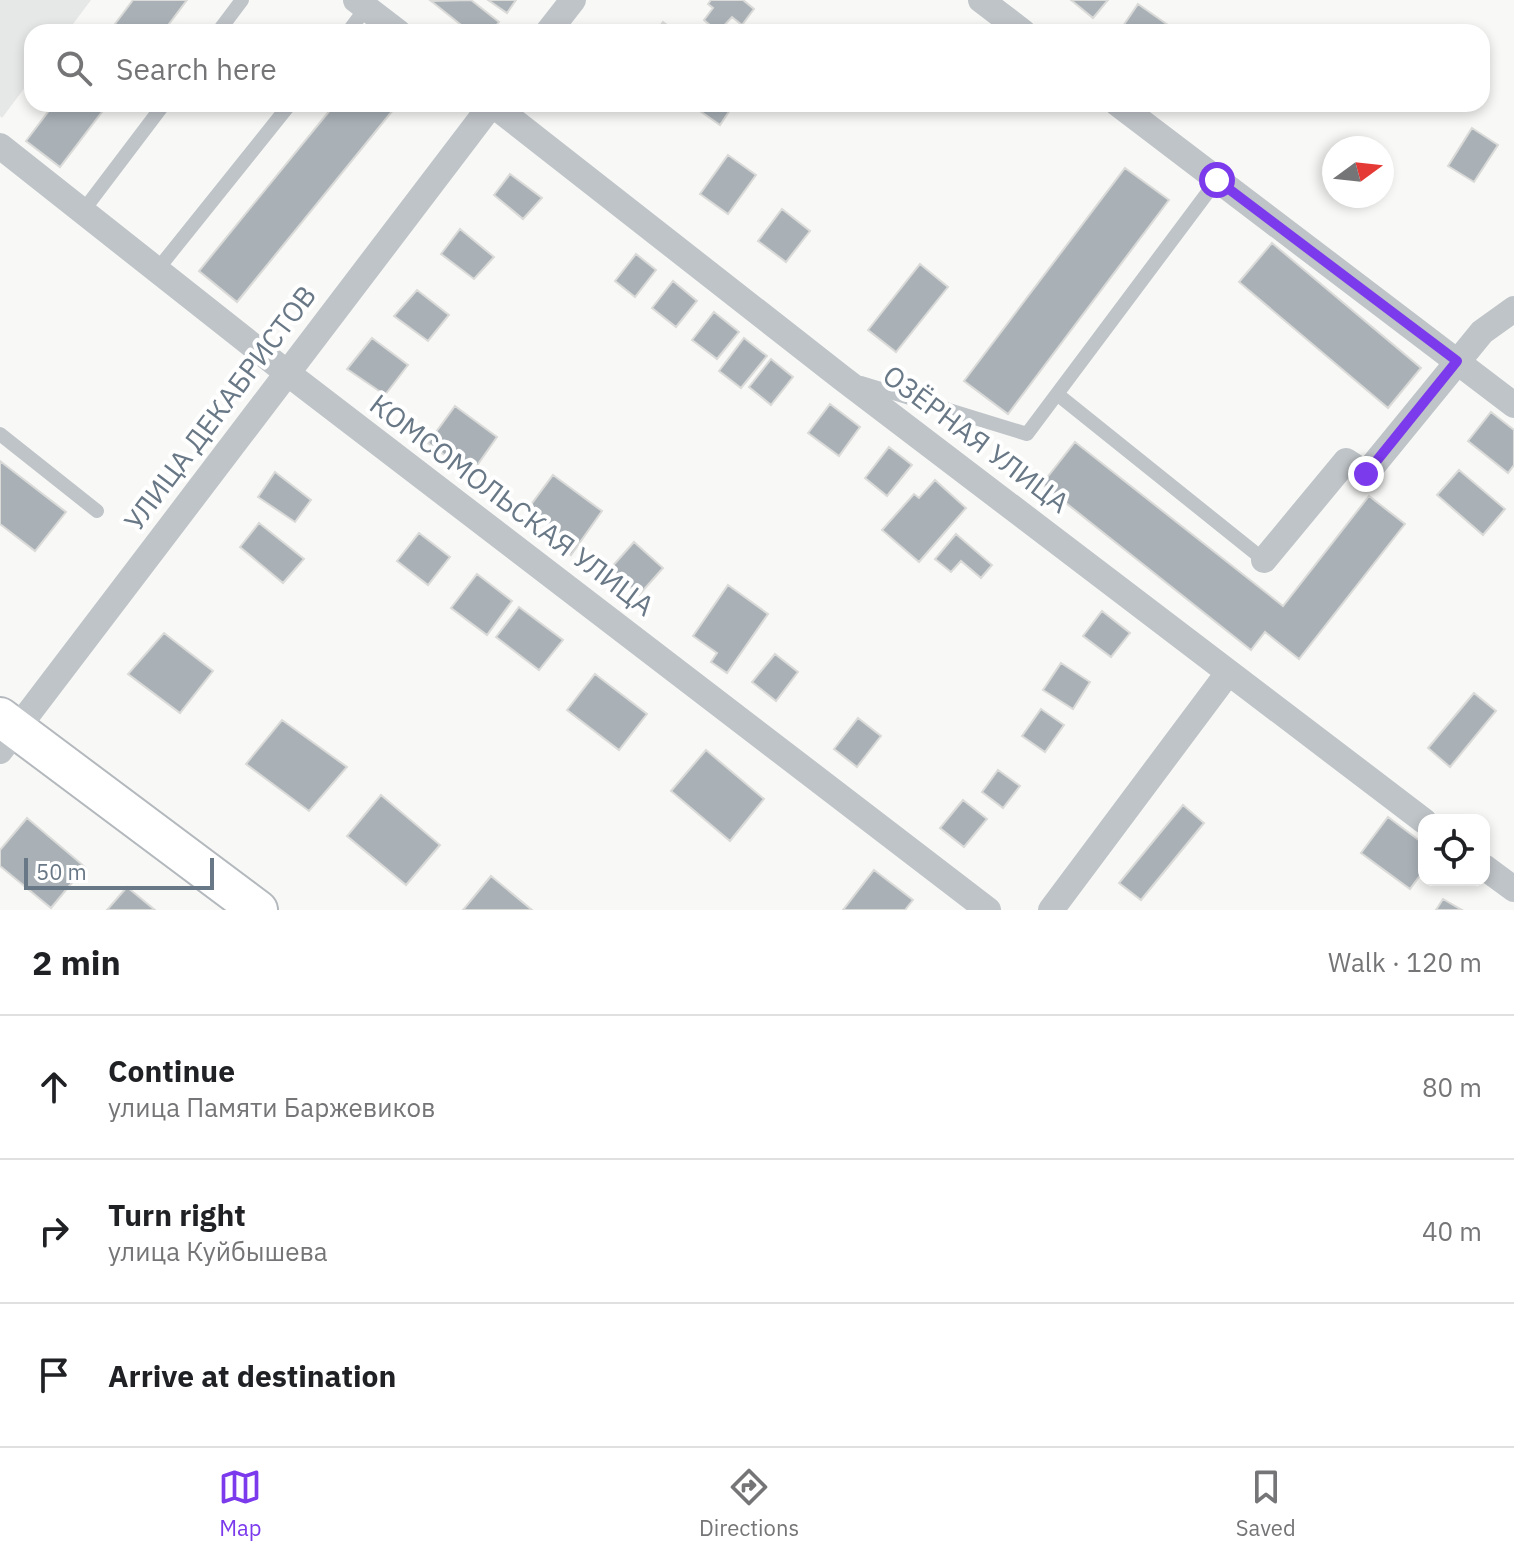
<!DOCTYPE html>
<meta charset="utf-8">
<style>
:root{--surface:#fff;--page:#f6f6f6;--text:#202124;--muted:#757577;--line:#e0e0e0;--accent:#7c3aed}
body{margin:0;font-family:"IBM Plex Sans",sans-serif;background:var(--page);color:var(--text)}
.controls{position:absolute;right:24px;bottom:24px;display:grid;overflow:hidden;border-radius:16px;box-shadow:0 4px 12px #0003}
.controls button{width:72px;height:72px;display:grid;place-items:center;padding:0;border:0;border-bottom:2px solid var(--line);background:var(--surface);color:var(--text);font:40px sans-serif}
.compass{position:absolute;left:1322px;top:136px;width:72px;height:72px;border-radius:50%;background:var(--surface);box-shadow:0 4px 12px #0003;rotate:75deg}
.scale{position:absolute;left:24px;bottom:20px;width:190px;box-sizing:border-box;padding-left:8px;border:4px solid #697886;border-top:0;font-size:22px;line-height:28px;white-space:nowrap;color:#697886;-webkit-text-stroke:6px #fff;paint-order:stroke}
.stop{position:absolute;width:24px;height:24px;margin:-18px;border:6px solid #7c3aed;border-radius:50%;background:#fff}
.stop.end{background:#7c3aed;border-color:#fff;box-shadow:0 2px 8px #0008}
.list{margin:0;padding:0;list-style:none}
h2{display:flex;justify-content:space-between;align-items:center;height:104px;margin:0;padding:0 32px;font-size:34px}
h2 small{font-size:26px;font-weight:400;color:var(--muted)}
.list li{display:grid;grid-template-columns:52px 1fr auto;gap:24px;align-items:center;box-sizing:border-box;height:144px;padding:0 32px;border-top:2px solid var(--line)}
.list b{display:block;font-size:30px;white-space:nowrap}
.list p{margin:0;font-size:26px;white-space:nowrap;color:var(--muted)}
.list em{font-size:26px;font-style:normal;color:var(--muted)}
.icon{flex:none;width:44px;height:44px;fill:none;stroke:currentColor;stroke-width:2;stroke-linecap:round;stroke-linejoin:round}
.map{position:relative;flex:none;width:1514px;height:910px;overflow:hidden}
.search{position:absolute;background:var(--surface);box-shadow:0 4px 12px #0003;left:24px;right:24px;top:24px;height:88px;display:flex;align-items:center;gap:20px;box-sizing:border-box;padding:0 28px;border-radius:24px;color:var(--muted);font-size:30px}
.sheet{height:536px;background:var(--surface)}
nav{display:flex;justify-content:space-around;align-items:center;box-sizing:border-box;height:112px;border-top:2px solid var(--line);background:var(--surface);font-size:22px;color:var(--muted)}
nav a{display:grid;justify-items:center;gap:4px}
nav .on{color:var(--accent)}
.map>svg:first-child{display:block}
.built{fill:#e6e7e7}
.building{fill:#a9b1b7;stroke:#dadad8;stroke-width:2}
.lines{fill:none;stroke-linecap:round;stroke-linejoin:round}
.secondary-casing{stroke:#b4b9be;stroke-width:42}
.lane{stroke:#bfc4c8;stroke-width:14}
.street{stroke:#bfc4c8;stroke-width:26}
.secondary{stroke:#fff;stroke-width:38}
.route{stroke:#7c3aed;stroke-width:10}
.labels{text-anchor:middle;stroke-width:8;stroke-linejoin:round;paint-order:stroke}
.street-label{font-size:28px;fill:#697886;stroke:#fff}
</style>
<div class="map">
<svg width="1514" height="910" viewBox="0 0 1514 910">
<rect width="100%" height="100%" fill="#f8f8f6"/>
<path class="built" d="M0,0H91L67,32H32V78L2,118L0,116Z"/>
<path class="building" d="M133,0H187L163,32H109Z
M471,0L499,22L491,32H470L431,1Z
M488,0H516L507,13Z
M711,0H743L754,9L742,25L732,17L718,32L704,20L713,8L708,4Z
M1071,0H1108L1093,18Z
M1138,4L1178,32H1119Z
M663,22L676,32H656Z
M54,104H108L60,167L26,141Z
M335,104H398L237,302L199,271Z
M690,104H734L720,125Z
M1472,128L1498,145L1474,182L1448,166Z
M728,155L756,175L728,214L700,194Z
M1125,168L1169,200L1008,414L964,381Z
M510,174L542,198L523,219L494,195Z
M782,209L810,231L786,262L758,241Z
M460,229L494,257L474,279L441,254Z
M1272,243L1421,368L1388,408L1239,282Z
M636,254L656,270L635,297L615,281Z
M920,264L948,287L896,352L868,330Z
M673,281L697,301L676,327L652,308Z
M417,290L449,315L428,341L394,316Z
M714,312L739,332L717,359L692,340Z
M372,338L408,365L385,395L347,369Z
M744,338L767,356L741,388L719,371Z
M771,359L793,377L771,405L749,387Z
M830,404L860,427L839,456L808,433Z
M455,406L497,437L471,474L428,443Z
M1491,412L1514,430V465L1508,473L1468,441Z
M1075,442L1283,606L1369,496L1405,524L1299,659L1265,632L1251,650L1042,484Z
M889,447L912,465L887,496L865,478Z
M0,461L66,512L35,551L0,524Z
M1459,470L1505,509L1483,535L1437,495Z
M275,472L311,500L295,522L258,497Z
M553,475L602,511L571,555L545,537L552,528L527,510Z
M935,480L966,508L919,562L882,530L914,494L919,498Z
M259,523L304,559L283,583L240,547Z
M419,533L450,557L428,585L397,561Z
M956,534L992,565L981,578L961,561L951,572L935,559Z
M634,542L663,568L639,595L610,569Z
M477,574L512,601L487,635L451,608Z
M728,585L768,614L727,673L711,662L717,653L693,636Z
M519,607L563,640L539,670L496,637Z
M1102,611L1130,633L1111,657L1083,636Z
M164,633L213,671L180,713L128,674Z
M775,654L798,672L776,701L752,682Z
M1061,663L1090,682L1073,709L1043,690Z
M595,674L647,714L619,750L567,710Z
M1474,693L1496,711L1450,767L1428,748Z
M1041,709L1064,725L1045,752L1022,736Z
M858,718L881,736L857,767L834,749Z
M282,720L347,767L309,811L246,764Z
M706,750L764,799L730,841L671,791Z
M998,770L1020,786L1003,808L982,792Z
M381,795L440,845L406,885L347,836Z
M963,800L987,819L964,847L940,828Z
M1183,805L1204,823L1141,900L1119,883Z
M1388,817L1424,844V870L1410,889L1361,853Z
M27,818L85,867L51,908L0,866V850Z
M874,870L913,900L905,910H843Z
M491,876L532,910H463Z
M127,887L155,910H107Z
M1443,899L1462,910H1436Z"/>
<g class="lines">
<g class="secondary-casing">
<path id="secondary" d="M0,717L258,910"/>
</g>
<path class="lane" d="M218,32L242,0
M348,32L366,8
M83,211L164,104
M157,270L290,104
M861,383L1027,434L1217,180
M1057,394L1264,560
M0,434L97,511"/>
<path class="street" d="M356,0L398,32
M981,0L1023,32
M548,32L573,0
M492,104L842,378L1424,821
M1118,104L1514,405
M0,146L286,372L988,910
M1264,560L1346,461L1366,474L1482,332L1514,309
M0,751L492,104
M1484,867L1514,889
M1051,910L1228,673"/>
<use href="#secondary" class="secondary"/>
</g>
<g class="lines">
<path class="route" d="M1217,180L1457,361L1366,474"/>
</g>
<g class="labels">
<g class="street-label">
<text transform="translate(220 408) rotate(-53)" y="10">УЛИЦА ДЕКАБРИСТОВ</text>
<text transform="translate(976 439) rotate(37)" y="10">ОЗЁРНАЯ УЛИЦА</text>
<text transform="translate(512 505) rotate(37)" y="10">КОМСОМОЛЬСКАЯ УЛИЦА</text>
</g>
</g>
</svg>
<div class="controls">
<button><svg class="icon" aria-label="locate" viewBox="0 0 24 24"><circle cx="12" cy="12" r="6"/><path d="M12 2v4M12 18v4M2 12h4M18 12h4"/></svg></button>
</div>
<svg class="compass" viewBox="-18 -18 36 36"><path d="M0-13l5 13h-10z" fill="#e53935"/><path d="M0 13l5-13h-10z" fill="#757577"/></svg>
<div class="scale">50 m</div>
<div class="stop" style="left:1217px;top:180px"></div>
<div class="stop end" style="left:1366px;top:474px"></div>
<div class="search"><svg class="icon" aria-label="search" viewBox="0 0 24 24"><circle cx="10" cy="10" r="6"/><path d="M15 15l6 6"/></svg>Search here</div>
</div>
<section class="sheet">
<h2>2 min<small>Walk · 120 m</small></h2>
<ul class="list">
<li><svg class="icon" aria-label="ahead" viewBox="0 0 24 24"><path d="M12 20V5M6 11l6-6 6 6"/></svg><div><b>Continue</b><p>улица Памяти Баржевиков</p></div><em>80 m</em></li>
<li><svg class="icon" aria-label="right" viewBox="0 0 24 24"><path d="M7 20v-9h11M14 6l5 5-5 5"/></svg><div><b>Turn right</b><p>улица Куйбышева</p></div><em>40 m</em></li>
<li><svg class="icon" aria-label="arrive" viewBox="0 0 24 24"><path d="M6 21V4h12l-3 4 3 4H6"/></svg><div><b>Arrive at destination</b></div></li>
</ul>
</section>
<nav>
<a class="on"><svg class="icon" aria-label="map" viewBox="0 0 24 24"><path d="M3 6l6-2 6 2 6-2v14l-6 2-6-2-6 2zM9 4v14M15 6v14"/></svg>Map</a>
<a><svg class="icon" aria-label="directions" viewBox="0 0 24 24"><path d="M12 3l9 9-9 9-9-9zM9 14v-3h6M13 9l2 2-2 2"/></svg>Directions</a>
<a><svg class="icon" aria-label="saved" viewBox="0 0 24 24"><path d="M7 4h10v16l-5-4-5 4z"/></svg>Saved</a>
</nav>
